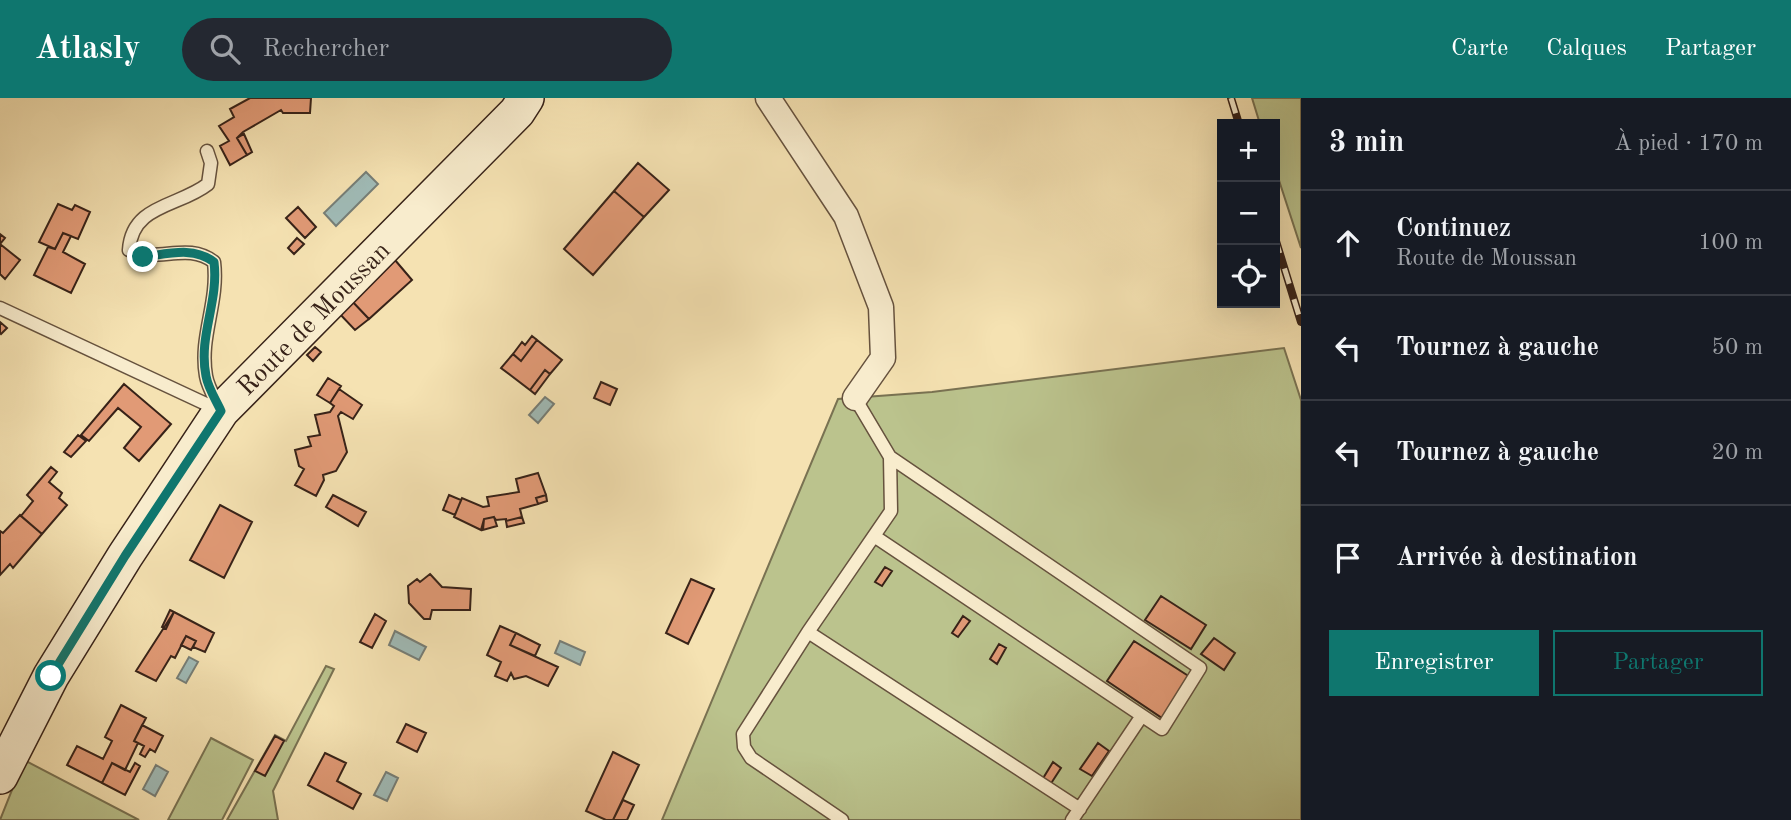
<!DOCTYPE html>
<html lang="fr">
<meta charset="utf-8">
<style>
:root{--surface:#171b24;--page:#242831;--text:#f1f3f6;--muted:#9ea1a6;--line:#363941;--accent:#0f766e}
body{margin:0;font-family:"Old Standard TT",serif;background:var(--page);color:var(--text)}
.controls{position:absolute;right:21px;top:21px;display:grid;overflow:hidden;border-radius:0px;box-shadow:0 7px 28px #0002}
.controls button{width:63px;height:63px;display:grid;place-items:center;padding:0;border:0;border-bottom:2px solid var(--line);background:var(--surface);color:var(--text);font:35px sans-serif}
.stop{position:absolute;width:21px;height:21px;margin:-16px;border:5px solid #0f766e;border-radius:50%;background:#fff}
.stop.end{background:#0f766e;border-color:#fff;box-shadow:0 2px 7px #0008}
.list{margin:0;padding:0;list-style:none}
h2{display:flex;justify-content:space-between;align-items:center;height:91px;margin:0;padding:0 28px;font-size:30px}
h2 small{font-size:23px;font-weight:400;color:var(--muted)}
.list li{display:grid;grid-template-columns:46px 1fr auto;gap:21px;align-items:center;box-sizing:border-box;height:105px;padding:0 28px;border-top:2px solid var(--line)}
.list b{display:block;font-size:26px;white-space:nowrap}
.list p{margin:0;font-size:23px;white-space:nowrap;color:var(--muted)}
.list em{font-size:23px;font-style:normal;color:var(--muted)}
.actions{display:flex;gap:14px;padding:21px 28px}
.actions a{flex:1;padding:16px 0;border:2px solid var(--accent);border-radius:0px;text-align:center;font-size:24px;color:var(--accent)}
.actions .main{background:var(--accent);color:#fff}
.icon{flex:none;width:38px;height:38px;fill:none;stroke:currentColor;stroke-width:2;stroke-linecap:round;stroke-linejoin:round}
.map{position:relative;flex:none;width:1301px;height:722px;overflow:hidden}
header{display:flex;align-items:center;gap:42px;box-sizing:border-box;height:98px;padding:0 35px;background:var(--accent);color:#fff}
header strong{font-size:33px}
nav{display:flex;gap:38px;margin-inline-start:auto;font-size:24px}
.search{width:490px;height:63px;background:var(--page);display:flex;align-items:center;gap:18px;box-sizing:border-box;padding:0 24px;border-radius:38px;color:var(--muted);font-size:26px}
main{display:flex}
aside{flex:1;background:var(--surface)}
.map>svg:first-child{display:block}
.green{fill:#bbc38d;stroke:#797252;stroke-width:2}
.water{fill:#a0bbb7;stroke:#767e77;stroke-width:2}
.building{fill:#e19a76;stroke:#372218;stroke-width:2}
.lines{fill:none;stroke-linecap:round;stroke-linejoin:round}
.lane-casing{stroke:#66523e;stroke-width:15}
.street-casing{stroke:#66523e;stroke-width:27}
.secondary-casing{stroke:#372218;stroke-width:38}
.lane{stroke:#f8eccd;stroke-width:12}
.street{stroke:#f8eccd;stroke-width:24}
.secondary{stroke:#f8eccd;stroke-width:35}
.rail-casing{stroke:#372218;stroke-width:8}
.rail{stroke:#f8eccd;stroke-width:5;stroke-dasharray:16;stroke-linecap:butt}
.route{stroke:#0f766e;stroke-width:9}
.labels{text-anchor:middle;stroke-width:5;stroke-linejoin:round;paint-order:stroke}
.street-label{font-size:26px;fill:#372218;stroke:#f8eccd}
</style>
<header>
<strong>Atlasly</strong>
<div class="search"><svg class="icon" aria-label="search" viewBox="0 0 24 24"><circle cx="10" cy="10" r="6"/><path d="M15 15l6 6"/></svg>Rechercher</div>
<nav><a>Carte</a><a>Calques</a><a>Partager</a></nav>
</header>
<main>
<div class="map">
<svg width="1301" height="722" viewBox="0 0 1301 722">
<rect width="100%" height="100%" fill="#f5e2b2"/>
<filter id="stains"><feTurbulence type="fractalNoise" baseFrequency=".00286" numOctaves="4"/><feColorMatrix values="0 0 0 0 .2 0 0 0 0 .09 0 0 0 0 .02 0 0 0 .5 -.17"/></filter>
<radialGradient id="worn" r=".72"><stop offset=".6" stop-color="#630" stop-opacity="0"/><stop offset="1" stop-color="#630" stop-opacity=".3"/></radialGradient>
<path class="green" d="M1252,0H1301V150L1275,70V26H1260Z
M1284,250L1301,302V722H662L838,301L932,294Z
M326,568L334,571L273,693L278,722H227L275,637L286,643Z
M211,640L253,662L222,722H168Z
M24,662L139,722H0Z"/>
<path class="water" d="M366,74L378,86L336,128L324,115Z
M545,299L554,306L538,325L529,317Z
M395,533L426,549L419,562L389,547Z
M560,543L585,554L580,567L555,555Z
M189,559L198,564L186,585L177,580Z
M156,667L168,674L155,698L143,691Z
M386,674L398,680L387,703L374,697Z"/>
<path class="building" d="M250,0H311L310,15H283L281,12L243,34L237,40L247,57L230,67L220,48L229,43L219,28L234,19L230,11Z
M244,36L252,54L247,57L237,40Z
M638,65L669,92L644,119L614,93Z
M614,93L644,119L593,177L564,151Z
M58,106L72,112L75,107L90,114L78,141L63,135L55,151L39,144Z
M298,109L316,129L305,140L286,120Z
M63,135L71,138L63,154L85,166L71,195L34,177L48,149L55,151Z
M0,136L5,140L0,146L20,162L5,181L0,176Z
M297,140L304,146L294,156L288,150Z
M395,162L412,182L369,221L350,201Z
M350,201L369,221L355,232L337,213Z
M0,224L7,230L1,236L0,235Z
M532,238L537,242L521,263L513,256L522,244L525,247Z
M537,242L562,262L550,276L545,272L530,292L501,270L513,256L521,263Z
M315,249L321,254L313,263L307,257Z
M545,272L550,276L535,296L530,292Z
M328,280L341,288L330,305L317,297Z
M601,284L617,291L610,307L594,300Z
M124,286L171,326L139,363L124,350L141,329L118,310L89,343L81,337Z
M339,291L362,307L353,321L341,314L338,318L347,354L336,373L323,377L324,382L316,398L295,387L304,371L299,368L295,352L311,348L308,339L320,337L315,317L330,314L334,308L330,305Z
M78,337L86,343L71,359L64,354Z
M51,369L57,374L49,384L62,395L59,400L67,407L42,436L21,418L33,403L27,397Z
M538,375L546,397L536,400L538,406L520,411L522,419L506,423V421L496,422L494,419L484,421L481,432L454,419L462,400L483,409L489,408L487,399L519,394L516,381Z
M333,397L366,414L358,428L326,409Z
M449,397L461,402L455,417L443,412Z
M546,397L547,403L538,406L536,400Z
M220,407L252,424L224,480L190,462Z
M20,417L42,436L13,470L10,466L0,477V433L3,435Z
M494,419L497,428L483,432L484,421Z
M522,419L524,425L507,429L506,423Z
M885,469L892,473L882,488L875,484Z
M430,476L442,489L471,491L470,512H432L430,521H424L409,505L408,488L417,481L420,484Z
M691,481L714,491L688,546L666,535Z
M1161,498L1206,527L1191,551L1145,522Z
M170,512L174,514L166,531L162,529Z
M174,514L214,535L205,554L193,549L196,543L186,538L175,560L171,558L156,583L136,573Z
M375,516L386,523L372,550L360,544Z
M963,518L970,523L958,539L952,535Z
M500,528L516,535L510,547L558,569L548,588L526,578L514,581L511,575L507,583L495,578L501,564L487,557Z
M516,535L540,547L535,558L510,547Z
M186,538L196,543L191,552L181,547Z
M1214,540L1235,555L1224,572L1201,556Z
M1134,543L1190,579L1162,620L1107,583Z
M999,546L1006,550L997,566L990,561Z
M121,607L146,620L134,643L138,645L125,672L112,665L102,685L67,667L77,648L103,661L112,643L105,639Z
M406,626L426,635L417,654L397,644Z
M142,627L163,638L155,654L150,651L145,659L140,656L144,648L134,643Z
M275,638L284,643L265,678L255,673Z
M1098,645L1109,653L1092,678L1080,671Z
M613,654L639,667L613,722H606L586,713Z
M325,655L346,665L337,683L361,696L353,711L308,687Z
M1053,664L1061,670L1050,687L1042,682Z
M112,665L130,674L135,665L140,668L125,697L102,685Z
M623,702L634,707L627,722H613Z"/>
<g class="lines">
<g class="lane-casing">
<path id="lane" d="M0,210L221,313C216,302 208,290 206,278C199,238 219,205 214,164C187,143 157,166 129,152C132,106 179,109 208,86L211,65L207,53
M874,438L1162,631L1200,570L890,359
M808,534L1080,711
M842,722L751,660L744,649L743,636L808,534L891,413L890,359L855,300
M1072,722L1141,619"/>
</g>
<g class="street-casing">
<path id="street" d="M768,0L846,118L881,209L883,260L855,300"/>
</g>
<g class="secondary-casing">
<g id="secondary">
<path id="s1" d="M0,678L51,578L125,458L221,313L517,14L526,0"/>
</g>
</g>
<use href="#lane" class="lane"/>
<use href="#street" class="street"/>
<use href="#secondary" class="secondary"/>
<g class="rail-casing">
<path id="rail" d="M1231,0L1239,26
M1275,140L1301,224"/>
</g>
<use href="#rail" class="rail"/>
</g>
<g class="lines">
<path class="route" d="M51,578L125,458L221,313C216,302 208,290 206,278C198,238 219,204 214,164C193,148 168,156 143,159"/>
</g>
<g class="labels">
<g class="street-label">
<text dy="9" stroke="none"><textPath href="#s1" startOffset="558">Route de Moussan</textPath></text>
</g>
</g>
<rect width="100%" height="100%" filter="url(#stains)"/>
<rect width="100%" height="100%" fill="url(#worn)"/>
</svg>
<div class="controls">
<button>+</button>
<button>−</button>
<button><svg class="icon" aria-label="locate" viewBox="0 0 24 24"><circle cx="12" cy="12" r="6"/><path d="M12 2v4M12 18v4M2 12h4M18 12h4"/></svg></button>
</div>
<div class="stop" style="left:51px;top:578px"></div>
<div class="stop end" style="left:143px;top:159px"></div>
</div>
<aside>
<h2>3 min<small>À pied · 170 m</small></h2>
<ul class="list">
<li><svg class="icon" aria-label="ahead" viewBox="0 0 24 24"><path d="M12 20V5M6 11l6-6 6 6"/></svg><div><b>Continuez</b><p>Route de Moussan</p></div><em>100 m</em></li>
<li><svg class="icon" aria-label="left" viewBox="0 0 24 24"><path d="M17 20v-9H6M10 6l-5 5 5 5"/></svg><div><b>Tournez à gauche</b></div><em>50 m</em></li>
<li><svg class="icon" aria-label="left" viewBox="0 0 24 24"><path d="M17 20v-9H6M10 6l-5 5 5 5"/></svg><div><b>Tournez à gauche</b></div><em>20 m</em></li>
<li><svg class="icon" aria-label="arrive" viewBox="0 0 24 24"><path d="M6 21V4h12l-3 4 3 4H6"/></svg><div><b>Arrivée à destination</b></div></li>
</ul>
<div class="actions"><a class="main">Enregistrer</a><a>Partager</a></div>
</aside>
</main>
